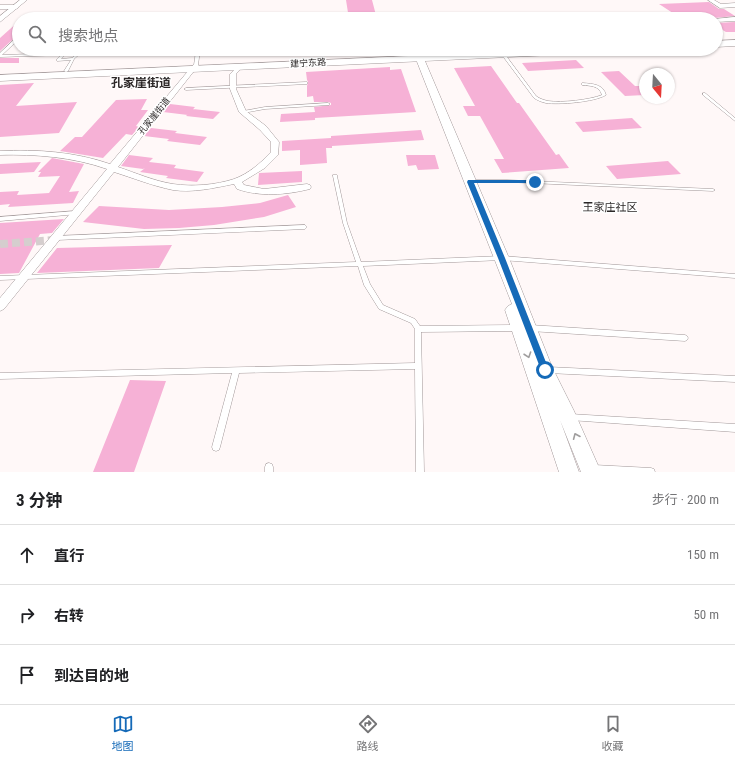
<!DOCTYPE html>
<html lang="zh">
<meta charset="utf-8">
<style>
:root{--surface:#fff;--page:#f6f6f6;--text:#202124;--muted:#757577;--line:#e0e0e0;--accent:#156ab8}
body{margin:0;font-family:"Roboto Condensed","Noto Sans SC",sans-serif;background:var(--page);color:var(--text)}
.compass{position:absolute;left:639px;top:68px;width:36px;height:36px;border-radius:50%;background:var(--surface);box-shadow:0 1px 3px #0004;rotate:162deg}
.stop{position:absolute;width:12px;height:12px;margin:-9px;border:3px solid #156ab8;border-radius:50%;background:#fff}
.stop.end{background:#156ab8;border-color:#fff;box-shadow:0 1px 4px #0008}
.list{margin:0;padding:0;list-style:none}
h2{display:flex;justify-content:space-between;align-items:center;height:52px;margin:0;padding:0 16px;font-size:17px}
h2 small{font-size:13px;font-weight:400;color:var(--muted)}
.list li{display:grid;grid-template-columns:26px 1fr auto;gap:12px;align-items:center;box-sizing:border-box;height:60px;padding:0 16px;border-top:1px solid var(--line)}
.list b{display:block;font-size:15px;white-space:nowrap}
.list em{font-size:13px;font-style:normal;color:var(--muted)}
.icon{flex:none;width:22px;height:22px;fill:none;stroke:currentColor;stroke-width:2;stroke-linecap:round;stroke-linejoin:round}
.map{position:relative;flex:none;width:735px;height:472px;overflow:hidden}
.search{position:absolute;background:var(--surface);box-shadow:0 1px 3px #0004;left:12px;right:12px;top:12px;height:44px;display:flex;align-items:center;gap:10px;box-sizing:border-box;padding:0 14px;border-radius:22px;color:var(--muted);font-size:15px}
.sheet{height:232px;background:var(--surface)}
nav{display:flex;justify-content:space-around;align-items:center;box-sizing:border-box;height:56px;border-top:1px solid var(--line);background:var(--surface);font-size:11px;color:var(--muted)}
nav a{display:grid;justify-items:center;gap:2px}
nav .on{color:var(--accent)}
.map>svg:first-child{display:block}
.building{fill:#f6b1d6}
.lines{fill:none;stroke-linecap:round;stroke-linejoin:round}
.pedestrian-tunnel{stroke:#d5cece;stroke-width:8;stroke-dasharray:8 4;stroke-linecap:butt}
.service-casing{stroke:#a29899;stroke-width:1}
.minor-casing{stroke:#a29899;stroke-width:1}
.tertiary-casing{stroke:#a29899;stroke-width:1}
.secondary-casing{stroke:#a29899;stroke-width:1}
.path{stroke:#bab4b4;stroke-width:1.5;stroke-dasharray:2.5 1.5;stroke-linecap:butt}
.service{fill:#fff;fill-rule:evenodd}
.minor{fill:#fff;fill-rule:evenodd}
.tertiary{fill:#fff;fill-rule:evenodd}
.secondary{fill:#fff;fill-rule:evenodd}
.oneway{stroke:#a09e9e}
.route{fill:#156ab8}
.labels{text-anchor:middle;stroke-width:3;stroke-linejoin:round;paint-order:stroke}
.far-street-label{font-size:9px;fill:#2b2727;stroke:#fff}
.neighbourhood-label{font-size:11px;fill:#2b2727;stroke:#fff}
.far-district-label{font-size:12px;font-weight:bold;fill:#2b2727;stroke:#fff}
</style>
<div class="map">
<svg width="735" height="472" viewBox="0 0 735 472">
<rect width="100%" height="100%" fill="#fff8f8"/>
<path class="building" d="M346,0H372L377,19H349Z
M709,2L719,9H724L735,16L714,18L713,19H682L659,4Z
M19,21V34L0,51V38Z
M735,22V32H726L716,26V23Z
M0,58H19V63H0Z
M576,60L584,68L528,71L522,63Z
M491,66L517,103H519L556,155L559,154L569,168L502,173L494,159H504L480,116H468L463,106H475L454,68Z
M390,67V70L401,69L416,112L315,118V113V120L280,122L281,114L315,112L314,107L331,105V103L328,102H314L313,96L307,97V86L308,82L307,80L306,72Z
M619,71L635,86H645V95L625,96L601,72Z
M34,83L16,106L77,102L59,133L0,137V85Z
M147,99L141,110H148L136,126L139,127L132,135L126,134L103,158L60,151L75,137H82L116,100Z
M170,104L195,107L188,115L163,112Z
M193,109L220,112L213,119L186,116Z
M632,118L642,128L583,132L575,122Z
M151,128L177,131L175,133L207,137L200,145L167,141L169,139L144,136Z
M421,130L424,140L332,146V148H326L327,163L300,165V150L282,151V141L331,138V136Z
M129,155L153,158L149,162L176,165L174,168L204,172L197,182L166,178L168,176L140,172L145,168L143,169L121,166Z
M406,155H435L439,169L418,170L416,165L408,166Z
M52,158L84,164L69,192L79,191L73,203L8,207L10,204L0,205V192L19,191L17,195L49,193L60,176L38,177L41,172H38Z
M668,161L681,174L617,179L606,166Z
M41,162L34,172L0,174V164Z
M302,171V182L258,185L259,173Z
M288,195L296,207L264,217L214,225L179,228L144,229L83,222L99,206L169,210L222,207L260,203Z
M64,219L52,233L40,234L19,273L0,274V223Z
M172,245L159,268L37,273L57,248Z
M130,380L166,381L134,472H93Z"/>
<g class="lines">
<path class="pedestrian-tunnel" d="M0,244L55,240"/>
<g class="service-casing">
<path id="service" d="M18,36H19V39L2,55L63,53L67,49H71L61,59L72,58L81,49H85L74,59L68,71L66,72L64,71L71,60L57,61V59L61,55L0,57V53Z
M192,49H198L200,50L198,65L196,66L194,65L196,51Z
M502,53H504L536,96C540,99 544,100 548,101C562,103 589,100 602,95C599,85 590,86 582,85V83H583C593,84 603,84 606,95C595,102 558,105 546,103C541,102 537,100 534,98L502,55Z
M306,82H307V84L186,90L184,89L186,88Z
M703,93H705L735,118V121L703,95Z
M328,103L330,104L329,105L265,109L243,113L241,112L243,111L265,107Z
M333,175H337V176L347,223L361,262L502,256L735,274V278L502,260L363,266L370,284L383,305L415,319L420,326L516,325L518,326L519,328L518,330L516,331L421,332L424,472H416L415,369L239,373L220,447L219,450L216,451L213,450L212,447L232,373L0,379V373L415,363V329L411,323L379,309L364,285L358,266L0,280V276L356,262L343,223L333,176Z
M469,180H507L713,189L715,190L713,191L507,182H471L469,181Z
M76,211L78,213V214L0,221V217Z
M305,225L307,227L305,229L57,240L54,238L57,236Z
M530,325L685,335L687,336L688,338L687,340L685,341L530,331L528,330L527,328L528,326Z
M548,367L735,376V382L548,373L546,372L545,370L546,368Z
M570,414L735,424V432L570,420L568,419L567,417L568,415Z
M269,463L272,464L273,467V472H265V467L266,464Z
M594,465L651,468L654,469L655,472H592L590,469L591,466Z"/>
</g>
<g class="minor-casing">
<path id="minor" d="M708,0H714L721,4L735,3V7L720,8Z
M0,5H16L19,7L16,9H0Z
M735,17V21L716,22V19H714Z
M196,63L199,65L198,66L118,167C136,173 154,181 173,184C192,187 216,185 234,179C248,174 261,163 271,152V142L260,130L239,112L230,89V74L239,65L242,67L236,74V89L246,111L266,126L279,142L278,155L265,168L242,182L244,185L264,189L307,184L310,185L311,187L310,189C286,195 260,197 237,189L234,184C214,188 193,193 173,190C153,186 133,178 114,172L4,309L0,311V298L107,169C73,157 35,154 0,155V151C36,149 76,152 110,164L194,64Z"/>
</g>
<g class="tertiary-casing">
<path id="tertiary" d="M20,0H27L0,22V16Z
M415,52H421L422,54L509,258L552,367L574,411L601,472H581L560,420L579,472H559L505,310L508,306L512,304L414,54Z"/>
</g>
<g class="secondary-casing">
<path id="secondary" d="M735,40V46L716,47V41Z
M557,49H620L615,52L0,81V75Z"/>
</g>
<path class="path" d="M118,88H168"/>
<use href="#service" class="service"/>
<use href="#minor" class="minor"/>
<use href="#tertiary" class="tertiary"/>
<use href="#secondary" class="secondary"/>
</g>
<defs><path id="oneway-chevron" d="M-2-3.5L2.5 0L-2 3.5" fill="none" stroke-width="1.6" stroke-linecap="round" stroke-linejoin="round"/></defs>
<g class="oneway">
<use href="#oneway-chevron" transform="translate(528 355) rotate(71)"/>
<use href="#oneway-chevron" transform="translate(576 436) rotate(-113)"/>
</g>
<path class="route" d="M468,180H535L537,182L535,183H474L505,258L549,370L548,373L545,374L541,370L498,258L467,182Z"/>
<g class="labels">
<g class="far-street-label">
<text transform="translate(308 63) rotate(-3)" y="3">建宁东路</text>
<text transform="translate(154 116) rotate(-51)" y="3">孔家崖街道</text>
</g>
<g class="neighbourhood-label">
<text x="610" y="211">王家庄社区</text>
</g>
<g class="far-district-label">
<text x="141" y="87">孔家崖街道</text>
</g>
</g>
</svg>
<svg class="compass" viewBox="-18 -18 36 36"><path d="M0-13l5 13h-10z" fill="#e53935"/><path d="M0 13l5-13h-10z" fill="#757577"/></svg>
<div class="stop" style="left:545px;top:370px"></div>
<div class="stop end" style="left:535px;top:182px"></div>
<div class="search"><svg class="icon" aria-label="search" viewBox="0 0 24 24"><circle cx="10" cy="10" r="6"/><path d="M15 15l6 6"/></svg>搜索地点</div>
</div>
<section class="sheet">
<h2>3 分钟<small>步行 · 200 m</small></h2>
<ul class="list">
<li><svg class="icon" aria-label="ahead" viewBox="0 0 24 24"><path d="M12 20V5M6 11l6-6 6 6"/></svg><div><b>直行</b></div><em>150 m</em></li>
<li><svg class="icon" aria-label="right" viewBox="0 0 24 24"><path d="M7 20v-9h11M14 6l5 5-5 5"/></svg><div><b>右转</b></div><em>50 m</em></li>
<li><svg class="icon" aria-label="arrive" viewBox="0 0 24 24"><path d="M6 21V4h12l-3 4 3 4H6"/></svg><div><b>到达目的地</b></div></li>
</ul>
</section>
<nav>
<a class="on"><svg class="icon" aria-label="map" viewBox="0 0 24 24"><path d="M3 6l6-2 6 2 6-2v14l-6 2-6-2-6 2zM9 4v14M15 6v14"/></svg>地图</a>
<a><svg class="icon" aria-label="directions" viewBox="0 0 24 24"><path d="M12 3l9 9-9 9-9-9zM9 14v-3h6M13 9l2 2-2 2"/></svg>路线</a>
<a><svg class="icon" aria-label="saved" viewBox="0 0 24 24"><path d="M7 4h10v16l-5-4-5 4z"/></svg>收藏</a>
</nav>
